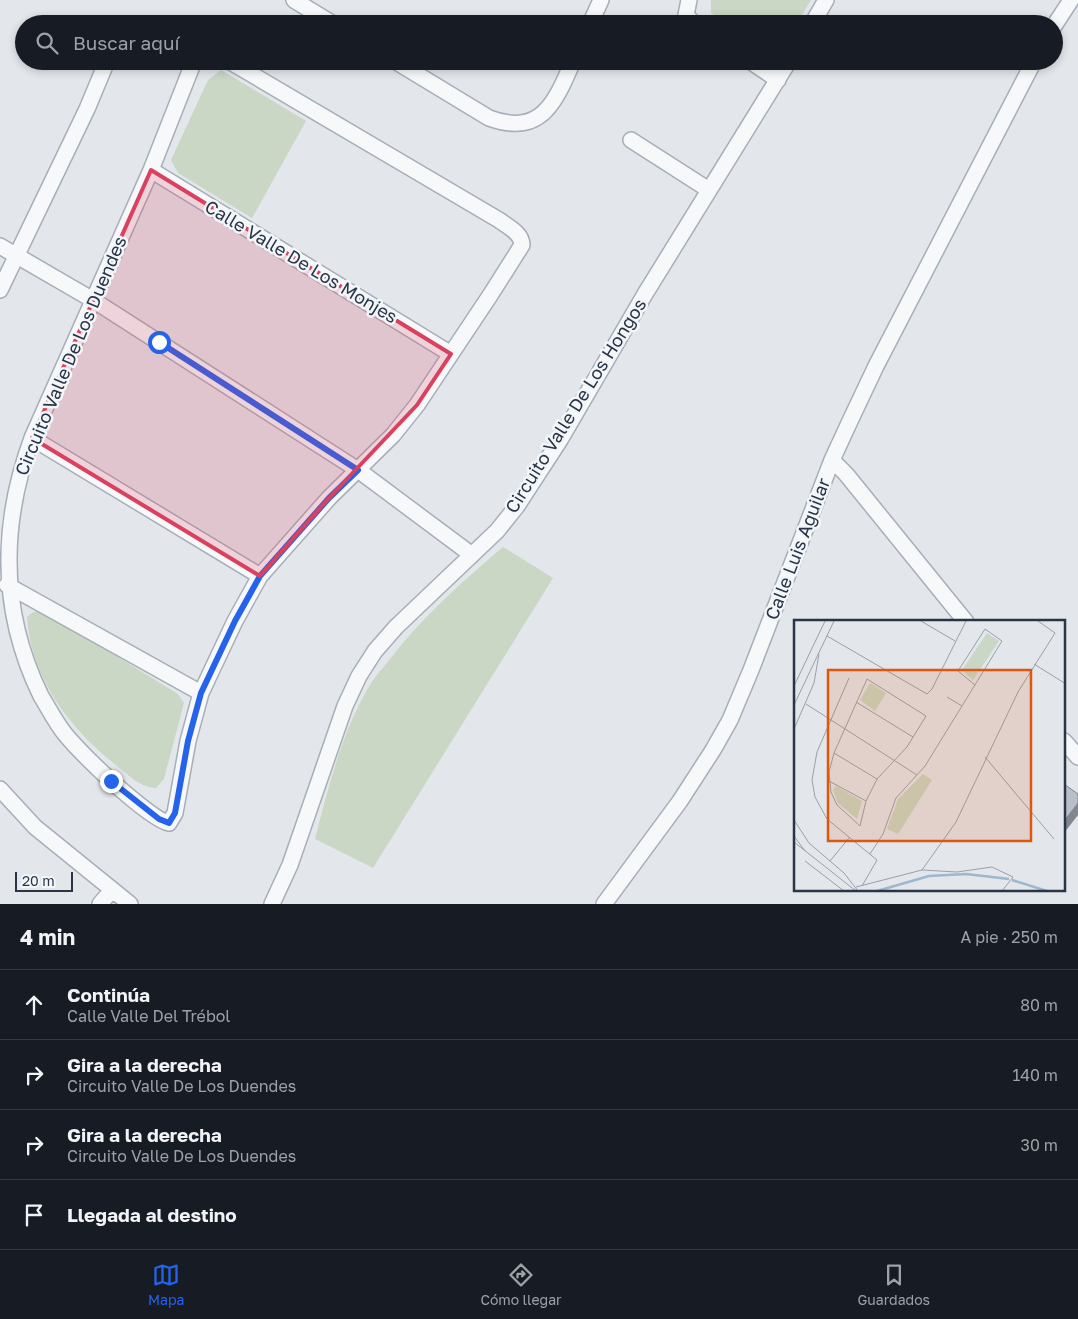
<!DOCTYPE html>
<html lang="es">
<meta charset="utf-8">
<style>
:root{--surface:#171b24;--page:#20242c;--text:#f1f3f6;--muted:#9ea1a6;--line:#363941;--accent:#2563eb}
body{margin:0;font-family:"Golos Text",sans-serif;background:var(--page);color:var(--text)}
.scale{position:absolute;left:15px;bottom:12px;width:58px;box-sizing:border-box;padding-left:5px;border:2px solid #293546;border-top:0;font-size:14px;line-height:18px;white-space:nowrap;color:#293546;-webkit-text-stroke:4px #f3f6f9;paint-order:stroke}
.stop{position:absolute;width:15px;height:15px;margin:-11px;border:4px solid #2563eb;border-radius:50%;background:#fff}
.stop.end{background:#2563eb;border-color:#fff;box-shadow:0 1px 5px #0008}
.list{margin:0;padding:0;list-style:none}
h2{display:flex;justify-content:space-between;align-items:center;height:65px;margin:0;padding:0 20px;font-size:21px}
h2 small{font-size:16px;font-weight:400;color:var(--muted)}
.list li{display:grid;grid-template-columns:32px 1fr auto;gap:15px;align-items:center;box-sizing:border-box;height:70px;padding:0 20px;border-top:1px solid var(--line)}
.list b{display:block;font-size:19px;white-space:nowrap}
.list p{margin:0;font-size:16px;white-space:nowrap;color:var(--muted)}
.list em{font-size:16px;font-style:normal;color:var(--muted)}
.icon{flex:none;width:28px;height:28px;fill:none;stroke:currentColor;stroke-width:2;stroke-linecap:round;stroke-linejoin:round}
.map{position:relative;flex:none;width:1078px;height:904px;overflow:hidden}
.search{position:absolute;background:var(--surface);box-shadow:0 2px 8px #0003;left:15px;right:15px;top:15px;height:55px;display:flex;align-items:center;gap:12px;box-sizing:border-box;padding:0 18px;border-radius:28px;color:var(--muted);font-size:19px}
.sheet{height:345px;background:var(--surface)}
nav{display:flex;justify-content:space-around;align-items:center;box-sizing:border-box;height:70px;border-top:1px solid var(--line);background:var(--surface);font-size:14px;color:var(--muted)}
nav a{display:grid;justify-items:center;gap:2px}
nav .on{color:var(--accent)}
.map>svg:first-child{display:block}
.green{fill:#c9d7c4}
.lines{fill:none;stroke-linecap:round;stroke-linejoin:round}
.minor-casing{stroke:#a7aeb7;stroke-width:18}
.minor{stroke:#f6f8fa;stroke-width:15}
.shaded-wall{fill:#82868e}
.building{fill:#bac0cb;stroke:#82868e}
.route{stroke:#2563eb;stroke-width:6}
.marked{fill:#d9415f;fill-opacity:0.2;stroke:#d9415f;stroke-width:4;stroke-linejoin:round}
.labels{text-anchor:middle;stroke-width:5;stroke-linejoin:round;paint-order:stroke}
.street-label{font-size:18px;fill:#293546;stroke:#f3f6f9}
.inset-river{fill:none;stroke:#9cb7ce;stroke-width:2.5}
.inset-road{fill:none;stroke:#99a0aa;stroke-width:1}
.view{fill:#de570f;fill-opacity:0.15;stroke:#de570f;stroke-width:2.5}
.inset-edge{fill:none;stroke:#293546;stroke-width:2.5}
</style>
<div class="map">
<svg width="1078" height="904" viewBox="0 0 1078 904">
<rect width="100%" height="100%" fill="#e3e7ec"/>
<path class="green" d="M711,0H811L796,24H728L711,13Z
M221,70L306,121L252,218L178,173L171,160L208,80Z
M503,547L553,578L373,868L315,839C329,785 342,731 371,683C377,674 384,667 390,659C423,616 462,582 503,547Z
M43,611L178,694L184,703L164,779L156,788C138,786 131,777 117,766C70,729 31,679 27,617L33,612Z"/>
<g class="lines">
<g class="minor-casing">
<path id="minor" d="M294,0L333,24
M689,0L686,15L694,24
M590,24L601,0
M812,24L826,0
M1054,26L1071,0
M194,61L151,170L32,438C0,525 0,612 41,696C49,709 56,723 65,734C78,750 93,764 108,778C119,788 156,821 169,823L175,813L188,741L201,693L235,621L260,576L329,498L393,435L417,405L491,294L522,245C522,233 507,226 499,220L229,61
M395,61L489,118C541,137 555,103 573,61
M750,61L778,80
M631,140L709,190
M151,170L451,354
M0,246L93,300L358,470L472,555
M0,290L87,109L107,61
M32,438L260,576
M832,460L846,474L966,622
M7,585L201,693
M1064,741L1078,757
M0,789L35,827L130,904
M100,904L112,890
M272,904L290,865L345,706L359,676L375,651L396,627L497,531L517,506L560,440L645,294L789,61
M604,904L680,801L713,750L730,720L751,670L832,460L850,421L876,366L1034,61"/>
</g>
<use href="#minor" class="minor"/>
</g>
<path class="shaded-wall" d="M1078,803V815L1064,833V821Z"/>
<path class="building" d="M1064,784L1078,794V803L1064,821Z"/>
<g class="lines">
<path class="route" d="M111,781L159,819L169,823L175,813L188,741L201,693L235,621L260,576L329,498L358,470L159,342"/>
</g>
<path class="marked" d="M151,170L451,354L417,405L329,498L260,576L32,438Z"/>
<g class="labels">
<g class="street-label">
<text transform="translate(301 262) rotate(31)" y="6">Calle Valle De Los Monjes</text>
<text transform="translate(71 356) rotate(-67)" y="6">Circuito Valle De Los Duendes</text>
<text transform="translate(576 406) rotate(-58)" y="6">Circuito Valle De Los Hongos</text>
<text transform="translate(798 549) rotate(-69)" y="6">Calle Luis Aguilar</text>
</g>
</g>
<g transform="translate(794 620)">
<rect width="271" height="271" fill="#e3e7ec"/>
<path d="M193,13L205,21L179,60L168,50ZM76,63L92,73L81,91L66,80ZM129,154L138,160L104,214L93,209L104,179ZM42,166L68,181L63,199L44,183L39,170Z" fill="#c9d7c4"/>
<path class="inset-river" d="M218,260L253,271M83,271L135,256L172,254L215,259"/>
<path class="inset-road" d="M127,1L161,21M33,16L133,74L138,69L172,1M240,44L272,64M55,58L23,132L18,160L21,177L33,199L83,240L68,266M73,59L132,96L113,127L83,159L72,181L66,206L43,185L37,172L35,152L40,133ZM0,66L31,1M153,77L168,86M62,82L119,117M12,84L123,155M0,85L40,1M0,109L20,63L25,34M40,133L83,159M191,137L260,219M35,161L72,181M0,200L15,223L50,253L64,271M0,216L11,231M0,222L62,271M76,234L89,214L102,178L131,146L208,21L191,9L164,51L181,65M11,241L50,271M36,241L55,218M128,250L163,252L198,247L219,257L208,271M62,267L128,250L162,202L224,72L261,13L244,1"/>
<path class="view" d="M34,50H237V221H34Z"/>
<rect width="271" height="271" class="inset-edge"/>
</g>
</svg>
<div class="scale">20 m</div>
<div class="stop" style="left:159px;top:342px"></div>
<div class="stop end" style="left:111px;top:781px"></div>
<div class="search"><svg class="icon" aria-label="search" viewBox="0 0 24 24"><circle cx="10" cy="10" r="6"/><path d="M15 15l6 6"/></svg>Buscar aquí</div>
</div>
<section class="sheet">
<h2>4 min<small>A pie · 250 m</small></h2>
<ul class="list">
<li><svg class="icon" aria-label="ahead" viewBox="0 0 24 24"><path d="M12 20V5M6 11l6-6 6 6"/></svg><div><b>Continúa</b><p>Calle Valle Del Trébol</p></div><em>80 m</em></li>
<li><svg class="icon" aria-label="right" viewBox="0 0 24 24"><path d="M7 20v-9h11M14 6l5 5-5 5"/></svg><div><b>Gira a la derecha</b><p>Circuito Valle De Los Duendes</p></div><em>140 m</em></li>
<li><svg class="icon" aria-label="right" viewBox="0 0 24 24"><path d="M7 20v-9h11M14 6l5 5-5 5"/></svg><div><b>Gira a la derecha</b><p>Circuito Valle De Los Duendes</p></div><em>30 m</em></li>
<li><svg class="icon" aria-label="arrive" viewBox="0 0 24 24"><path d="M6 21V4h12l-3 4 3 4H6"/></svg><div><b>Llegada al destino</b></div></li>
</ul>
</section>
<nav>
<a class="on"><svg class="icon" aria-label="map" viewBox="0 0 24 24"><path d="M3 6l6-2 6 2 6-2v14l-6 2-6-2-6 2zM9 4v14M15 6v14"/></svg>Mapa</a>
<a><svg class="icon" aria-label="directions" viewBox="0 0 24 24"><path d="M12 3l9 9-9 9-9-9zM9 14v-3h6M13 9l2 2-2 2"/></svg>Cómo llegar</a>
<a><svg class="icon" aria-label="saved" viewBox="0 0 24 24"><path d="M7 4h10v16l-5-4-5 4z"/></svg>Guardados</a>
</nav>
